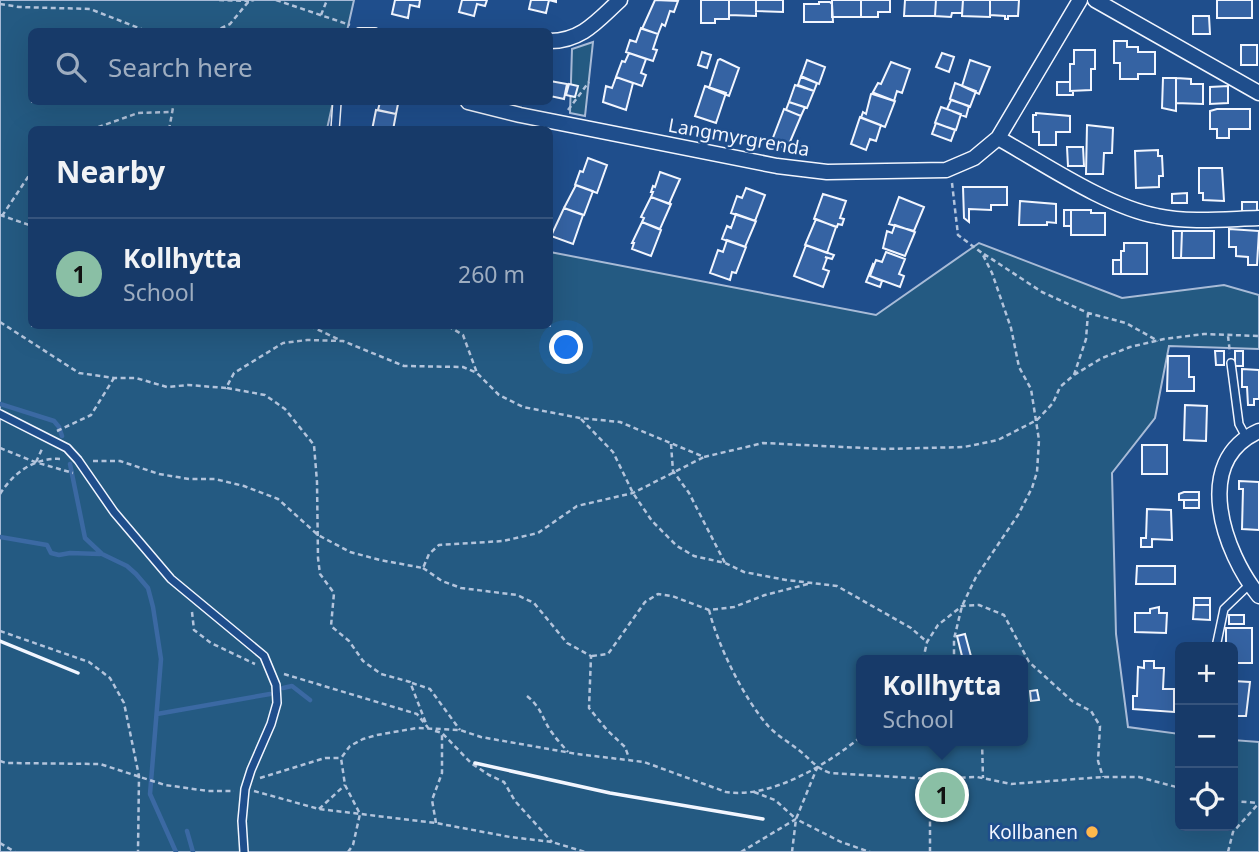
<!DOCTYPE html>
<meta charset="utf-8">
<style>
:root{--surface:#173a69;--page:#244571;--text:#f1f3f6;--muted:#9eadc0;--line:#36547d;--accent:#8abfa5}
body{margin:0;font-family:"Noto Sans",sans-serif;background:var(--page);color:var(--text)}
.controls{position:absolute;right:21px;bottom:21px;display:grid;overflow:hidden;border-radius:10px;box-shadow:0 7px 28px #0002}
.controls button{width:63px;height:63px;display:grid;place-items:center;padding:0;border:0;border-bottom:2px solid var(--line);background:var(--surface);color:var(--text);font:35px sans-serif}
.you{position:absolute;left:567px;top:348px;width:24px;height:24px;margin:-18px;border:5px solid #fff;border-radius:50%;background:#1a73e8;box-shadow:0 0 0 10px #1a73e833}
.badge{display:grid;place-items:center;width:46px;height:46px;border-radius:50%;background:var(--accent);color:#111;font-size:23px;font-weight:700}
.pin{position:absolute;translate:-50% -50%;border:4px solid #fff;box-shadow:0 2px 7px #0006}
.popup{position:absolute;left:856px;top:655px;width:172px;height:91px;box-sizing:border-box;display:grid;place-content:center;border-radius:10px;background:var(--surface);filter:drop-shadow(0 2px 5px #0005);font-size:23px;white-space:nowrap;color:var(--muted)}
.popup b{font-size:26px;color:var(--text)}
.popup::after{content:'';position:absolute;left:50%;top:100%;margin-left:-14px;border:14px solid transparent;border-top-color:var(--surface)}
.list{margin:0;padding:0;list-style:none}
h2{display:flex;justify-content:space-between;align-items:center;height:91px;margin:0;padding:0 28px;font-size:30px}
h2 small{font-size:23px;font-weight:400;color:var(--muted)}
.list li{display:grid;grid-template-columns:46px 1fr auto;gap:21px;align-items:center;box-sizing:border-box;height:112px;padding:0 28px;border-top:2px solid var(--line)}
.list b{display:block;font-size:26px;white-space:nowrap}
.list p{margin:0;font-size:23px;white-space:nowrap;color:var(--muted)}
.list em{font-size:23px;font-style:normal;color:var(--muted)}
.icon{flex:none;width:38px;height:38px;fill:none;stroke:currentColor;stroke-width:2;stroke-linecap:round;stroke-linejoin:round}
.map{position:relative;flex:none;width:1259px;height:852px;overflow:hidden}
.search{position:absolute;background:var(--surface);box-shadow:0 7px 28px #0002;left:28px;top:28px;width:525px;height:77px;display:flex;align-items:center;gap:18px;box-sizing:border-box;padding:0 24px;border-radius:10px;color:var(--muted);font-size:26px}
.panel{position:absolute;background:var(--surface);box-shadow:0 7px 28px #0002;left:28px;top:126px;width:525px;height:203px;border-radius:10px}
.map>svg:first-child{display:block}
.green{fill:#245a82;stroke:#a8bbd7;stroke-width:2;fill-rule:evenodd}
.lines{fill:none;stroke-linecap:round;stroke-linejoin:round}
.stream{stroke:#3b69a3;stroke-width:4.5}
.building{fill:#3563a3;stroke:#f2f6ff;stroke-width:2}
.lane-casing{stroke:#f2f6ff;stroke-width:10}
.street-casing{stroke:#f2f6ff;stroke-width:17}
.path{stroke:#b3c4dc;stroke-width:2.5;stroke-dasharray:5 3.5;stroke-linecap:butt}
.lane{stroke:#1f4e8c;stroke-width:7}
.street{stroke:#1f4e8c;stroke-width:14}
.wall{stroke:#f2f6ff;stroke-width:3.5}
.poi-dot{fill:#ffb74d;stroke:#1f4e8c;stroke-width:2.5}
.labels{text-anchor:middle;stroke-width:5;stroke-linejoin:round;paint-order:stroke}
.street-label{font-size:19px;fill:#f2f6ff;stroke:#1f4e8c}
.poi-label{font-size:19px;fill:#f2f6ff;stroke:#1f4e8c;text-anchor:end}
</style>
<div class="map">
<svg width="1259" height="852" viewBox="0 0 1259 852">
<rect width="100%" height="100%" fill="#1f4e8c"/>
<path class="green" d="M0,0H354L347,31L32,32V102H333L327,129L32,130V326H550V252L876,315L979,243L1122,298L1224,285L1259,295V349L1169,346L1155,418L1112,473L1116,634L1128,727L1180,734V826H1233V740L1259,742V852H0ZM862,660H1023V741H862Z
M593,42L585,116L570,113L572,49Z"/>
<g class="lines">
<path class="stream" d="M0,404L54,421L59,427L62,436
M70,464L85,538L102,554L127,566L136,574L148,588L153,607L161,659L150,794L176,852
M0,537L47,545L51,553L59,555L70,553L100,554
M283,688L292,686L310,700
M157,714L270,694
M187,831L193,852"/>
</g>
<path class="building" d="M395,0H420L419,7L410,5L408,18L392,14Z
M462,0H487L485,6L477,4L474,16L459,12Z
M531,0H556V2L549,0L546,13L529,9Z
M655,0L678,1L674,12L670,11L665,26L662,24L658,34L642,29Z
M701,0H729V19H715V23H701Z
M729,0H756V16L729,15Z
M756,0H783V12L756,11Z
M832,0H861V17H832Z
M861,0H890V12H878V17H861Z
M905,0H936L935,16H904Z
M936,0H963L962,13H952L951,17L935,16Z
M963,0H990V17L962,16Z
M990,0H1019L1018,16H1008V19H1005V16L990,15Z
M1217,0H1252V18H1217Z
M819,2H830L832,4L833,22H804V4H819Z
M1193,16H1209L1210,34H1193Z
M641,28L658,34L653,49L657,50L653,61L626,52L630,40L636,42Z
M1114,41H1127V47H1138V52H1155V74H1138V79H1120V63H1114Z
M1241,45H1257V65H1241Z
M1074,50H1095V69H1091V90L1070,91V64H1074Z
M702,52L711,55L707,68L698,65Z
M629,53L646,59L641,73L646,75L642,86L616,77L622,61L625,62Z
M942,53L954,57L949,72L936,67Z
M720,59L739,68L729,96L709,88L718,60Z
M807,60L825,67L819,84L801,77Z
M970,60L990,67L979,94L962,86Z
M891,62L910,69L902,93L897,91L894,101L872,94L878,83L881,84Z
M801,76L817,83L814,91L798,85Z
M616,77L633,83L626,110L603,102L606,86L612,88Z
M1163,78H1176V111L1162,108Z
M1176,78L1191,79V84H1203V104L1176,103Z
M550,81L567,84L564,99L550,96Z
M1057,82H1070V91H1073V95H1057Z
M955,83L976,91L970,107L950,99Z
M569,84L578,86L575,97L566,95Z
M795,85L814,91L807,108L789,102Z
M705,86L726,93L716,123L695,116Z
M1228,86V103L1210,104V87Z
M874,93L895,101L885,127L861,118L863,112L866,114L871,94Z
M951,100L969,106L966,117L947,109Z
M380,102H401V104H398L396,114L378,110Z
M789,102L805,107L801,116L786,110Z
M941,107L961,114L956,130L935,123Z
M784,109L801,116L787,149L771,143Z
M1217,109H1250V129H1229V138H1217V129H1210V111Z
M376,110L396,114L393,130H372Z
M1036,113L1070,116V132H1056V145H1039V132H1033V115H1036Z
M860,117L881,125L876,141L870,139L866,150L851,144Z
M936,123L955,130L951,141L932,134Z
M1087,125L1113,128L1112,153H1104L1103,174H1086Z
M1067,147H1083L1084,166H1068Z
M1158,150V156H1162L1163,176H1159V187L1136,188L1135,151Z
M588,158L607,165L597,193L575,185L580,171L583,172Z
M1199,168H1222L1224,201L1203,200V193H1199Z
M660,172L680,179L669,204L651,197L653,192H651L653,186L655,187Z
M576,185L593,191L584,215L564,208Z
M963,187H1007V205H991V210L969,209V222L964,218Z
M746,188L765,195L755,221L731,213L737,196L742,198Z
M1187,193V203H1172V194Z
M823,194L846,201L840,218L844,219L842,225L838,224L837,227L814,219Z
M651,197L671,204L660,229L642,222L644,218L641,217Z
M899,197L924,207L914,231L889,224Z
M1020,201L1056,204V223L1047,222V225H1019Z
M1242,202H1257V213H1242Z
M564,208L583,215L573,244L551,236Z
M1064,210H1071V226H1064Z
M1071,210H1091V213H1105V235H1071Z
M736,214L756,221L745,247L722,239L727,226L731,228Z
M816,219L836,227L827,253L805,245Z
M642,222L661,230L651,256L632,249L634,243H632Z
M895,225L915,232L905,256L883,248L887,231L892,233Z
M1229,229L1259,231L1257,265H1248V257L1236,256V247H1229Z
M1173,231H1182L1181,258H1173Z
M1182,231H1214V258H1181Z
M727,240L746,247L736,273L732,272L730,280L710,273L718,250L723,252Z
M1124,243H1147V274H1121V251H1124Z
M806,245L834,255L832,259L825,257L827,258L823,269L829,271L823,287L794,276Z
M886,252L905,259L899,274L904,276L900,287L870,276L876,260L882,262Z
M1113,260H1121V274H1113Z
M873,264L874,265L870,276L882,281L880,287L866,282Z
M1215,351H1224V365H1216Z
M1235,351H1243V366H1235Z
M1168,356H1189V377H1194V391H1167Z
M1242,369L1259,370V399H1254V405H1248L1247,387H1242Z
M1185,405L1207,406L1206,441L1184,440Z
M1142,445H1167V474H1142Z
M1239,481L1259,482V530L1242,529L1243,489H1239Z
M1184,492H1199V500H1179V494Z
M1184,500H1199V508H1184Z
M1147,509L1171,510L1172,540L1152,539V547H1141V538H1146Z
M1137,566H1175V584H1136Z
M1194,598H1210V605H1194Z
M1194,605H1210V620L1193,619Z
M1159,607V613H1167L1166,633L1135,632V613H1150V609Z
M1229,615H1244V624H1229Z
M1226,628H1252V663H1233V647H1226Z
M965,634L972,660H963L957,636Z
M1144,661H1154V668H1164L1163,689H1174V712L1133,709V696H1137L1138,667L1144,668Z
M1233,681L1250,682L1246,716H1233Z
M1037,690L1039,700L1031,701L1030,691Z
M950,787L953,806L949,807V810L938,812V808L932,809V789Z"/>
<g class="lines">
<g class="lane-casing">
<path id="lane" d="M359,32H375
M335,130L337,102
M1231,363L1239,424L1246,437
M0,414L67,448L78,460L114,512L171,579L264,656L276,685L277,703L271,724L251,770L245,789L242,821L244,852
M1216,647L1224,609L1250,584"/>
</g>
<g class="street-casing">
<path id="street" d="M1095,0L1259,93
M550,41C582,41 598,20 620,0
M468,102L520,115L777,166L827,172L946,170L974,158L998,138L1080,0
M998,138C1043,163 1107,207 1157,216C1190,223 1225,219 1259,218
M1259,431C1191,461 1224,553 1259,596"/>
</g>
<path class="path" d="M219,0L249,1
M276,0L350,25
M0,4L19,7L90,9L149,32
M321,15L327,0
M213,32L230,24L249,1L254,0
M568,110L589,82
M90,130L138,113L172,112
M169,130L174,102
M952,183L958,235L982,253L992,273L1011,328L1019,367L1031,389L1039,440L1037,472L1032,488L1018,515L976,577L962,606L954,639V660
M0,215L32,226
M2,216L32,171
M984,254L1042,292L1088,313L1126,323L1158,341
M0,322L79,373L114,378H136L167,387L188,385L226,388L234,373L283,343L307,340L343,341L404,366L463,367L477,373L499,395L523,407L580,418L620,422L704,457L763,443L884,449L964,447L998,440L1037,420L1053,403L1060,387L1074,375L1102,358L1130,347L1164,339L1204,334L1259,336
M310,326L340,340
M448,326L463,335L477,373
M1228,336L1230,353
M1074,375L1086,339L1088,313
M227,388L265,395L285,409L314,445L317,482L318,558L320,574L334,593L331,626L349,641L363,661L381,674L410,682L427,726
M581,419L613,452L633,493L652,521L677,546L694,556L725,563L744,572L786,580L837,586L911,628L927,642
M57,431L91,415L114,378
M671,444L673,471L689,493L725,563
M0,448L35,462L73,473
M93,461H120L159,474L189,479H215L244,486L278,499L318,535L350,552L380,560L423,568L429,554L439,545L503,541L538,533L577,506L633,493L704,457
M36,462L42,449
M0,494C14,472 35,457 62,459
M423,568L442,581L461,588L517,595L534,603L567,643L591,656L589,708L607,730L625,747L629,758
M709,610C718,646 744,699 769,727C778,736 790,743 800,751C811,760 816,768 830,773L930,779L977,777L1011,784L1103,777H1139L1180,788
M192,612L194,630L211,643L255,664
M0,631L89,662L110,678L124,703L139,776L138,852
M592,656L608,654L645,602L658,594L672,596L709,610L734,607L765,595L812,583
M923,660L927,642L938,625L962,606L979,605L1004,615L1029,662L1072,701L1091,711L1100,726L1098,761L1103,777
M284,674L417,714L429,729
M412,683L430,689L460,730
M527,696C543,709 542,720 553,734C557,740 563,746 568,752
M435,731L442,733L471,763L489,775L504,782L515,801L552,842
M982,741L983,778
M0,761L6,763L100,764L165,785L208,791H234
M260,778L325,758H341
M254,791L319,809L436,823L510,837L552,842L585,852
M754,792L775,800L796,819
M1233,801L1258,803
M319,809L345,785
M436,823L432,800L442,773V734
M0,843L15,852
M348,852L353,845L360,814L345,785L341,758L350,746L363,739L377,735L417,728L460,730L481,737L577,754L644,762L726,792C771,799 828,764 862,736
M741,852L796,819L841,842L870,852
M792,852L796,819L817,768
M930,852V779
M1228,852L1233,832L1259,803"/>
<use href="#lane" class="lane"/>
<use href="#street" class="street"/>
<path class="wall" d="M0,641L78,673
M475,763L610,793L763,819"/>
</g>
<circle class="poi-dot" cx="1092" cy="832" r="7"/>
<g class="labels">
<g class="street-label">
<text transform="translate(739 137) rotate(10)" y="7">Langmyrgrenda</text>
</g>
<g class="poi-label">
<text x="1078" y="839">Kollbanen</text>
</g>
</g>
</svg>
<div class="controls">
<button>+</button>
<button>−</button>
<button><svg class="icon" aria-label="locate" viewBox="0 0 24 24"><circle cx="12" cy="12" r="6"/><path d="M12 2v4M12 18v4M2 12h4M18 12h4"/></svg></button>
</div>
<div class="you"></div>
<div class="pin badge" style="left:942px;top:795px">1</div>
<div class="popup"><b>Kollhytta</b>School</div>
<div class="search"><svg class="icon" aria-label="search" viewBox="0 0 24 24"><circle cx="10" cy="10" r="6"/><path d="M15 15l6 6"/></svg>Search here</div>
<section class="panel">
<h2>Nearby<small></small></h2>
<ul class="list">
<li><span class="badge">1</span><div><b>Kollhytta</b><p>School</p></div><em>260 m</em></li>
</ul>
</section>
</div>
